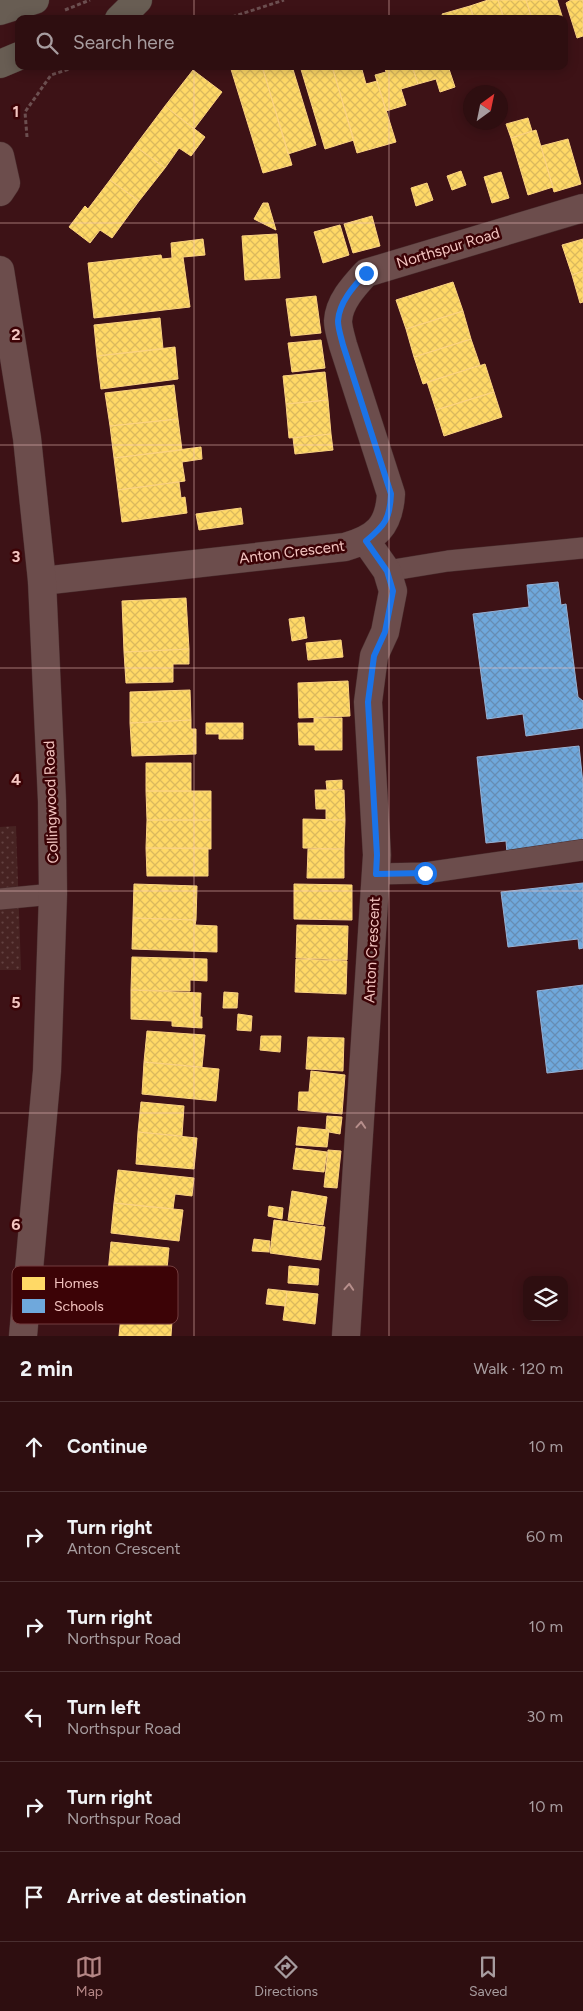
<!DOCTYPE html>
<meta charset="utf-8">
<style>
:root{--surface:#2e0e10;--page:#3a1c1e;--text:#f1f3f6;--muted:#a79c9f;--line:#492e30;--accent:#b48685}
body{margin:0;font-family:Figtree,sans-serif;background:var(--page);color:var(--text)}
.controls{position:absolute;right:15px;bottom:15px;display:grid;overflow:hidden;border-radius:10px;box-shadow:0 2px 12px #0003}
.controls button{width:45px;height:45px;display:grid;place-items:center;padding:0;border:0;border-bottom:1px solid var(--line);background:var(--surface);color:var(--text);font:25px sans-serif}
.compass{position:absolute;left:463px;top:85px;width:45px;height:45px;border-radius:50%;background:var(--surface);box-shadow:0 2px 12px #0003;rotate:33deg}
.stop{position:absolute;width:15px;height:15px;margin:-11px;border:4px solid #1a73e8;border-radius:50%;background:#fff}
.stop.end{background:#1a73e8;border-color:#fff;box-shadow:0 1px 5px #0008}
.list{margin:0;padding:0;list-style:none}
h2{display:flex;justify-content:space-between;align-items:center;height:65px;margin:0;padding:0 20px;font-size:21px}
h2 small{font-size:16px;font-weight:400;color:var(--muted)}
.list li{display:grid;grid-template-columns:32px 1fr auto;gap:15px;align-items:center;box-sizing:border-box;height:90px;padding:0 20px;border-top:1px solid var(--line)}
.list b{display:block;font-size:19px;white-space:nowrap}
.list p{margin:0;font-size:16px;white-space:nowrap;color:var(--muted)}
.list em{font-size:16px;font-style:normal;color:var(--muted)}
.icon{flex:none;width:28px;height:28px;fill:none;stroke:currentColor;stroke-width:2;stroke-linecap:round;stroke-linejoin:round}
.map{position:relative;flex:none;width:583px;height:1336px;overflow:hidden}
.search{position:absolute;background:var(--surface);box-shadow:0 2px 12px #0003;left:15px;right:15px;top:15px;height:55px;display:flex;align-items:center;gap:12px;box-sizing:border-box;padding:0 18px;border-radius:10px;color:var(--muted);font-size:19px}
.sheet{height:605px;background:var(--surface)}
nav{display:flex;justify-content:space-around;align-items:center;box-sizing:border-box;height:70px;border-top:1px solid var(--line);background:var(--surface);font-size:14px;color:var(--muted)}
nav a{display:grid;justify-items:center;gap:2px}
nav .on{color:var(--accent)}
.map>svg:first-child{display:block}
.grass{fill:url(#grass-dots)}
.homes{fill:url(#homes-cross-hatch);stroke:#fcd381}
.schools{fill:url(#schools-cross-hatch);stroke:#97b1d4}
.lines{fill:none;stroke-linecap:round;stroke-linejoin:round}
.lane-casing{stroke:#492c2d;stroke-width:22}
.street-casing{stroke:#492c2d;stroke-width:29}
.secondary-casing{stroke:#492c2d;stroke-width:29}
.highway-casing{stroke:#492c2d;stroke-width:29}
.path{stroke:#6c4f50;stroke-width:3;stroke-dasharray:4 2.5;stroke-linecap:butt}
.lane{stroke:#6c4d4c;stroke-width:21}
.street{stroke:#6c4d4c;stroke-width:28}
.secondary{stroke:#6c4d4c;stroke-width:28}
.highway{stroke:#685d53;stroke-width:28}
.oneway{stroke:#b78f8c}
.route{stroke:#1a73e8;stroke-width:6}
.grid{fill:none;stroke:#f4c5c1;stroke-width:1;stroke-opacity:0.55}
.labels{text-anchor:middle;stroke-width:5;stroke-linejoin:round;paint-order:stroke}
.street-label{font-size:15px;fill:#f4c5c1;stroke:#3c0306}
.key{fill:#3c0306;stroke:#733d3e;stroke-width:1}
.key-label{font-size:14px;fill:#f4c5c1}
.grid-label{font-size:16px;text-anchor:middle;font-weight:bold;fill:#f4c5c1;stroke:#3c0306;stroke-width:5;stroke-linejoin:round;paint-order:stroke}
</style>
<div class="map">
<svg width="583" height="1336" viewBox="0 0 583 1336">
<defs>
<pattern id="grass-dots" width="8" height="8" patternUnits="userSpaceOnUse" patternTransform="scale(1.25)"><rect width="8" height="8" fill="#472322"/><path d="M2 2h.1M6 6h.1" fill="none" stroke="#624140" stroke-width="1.8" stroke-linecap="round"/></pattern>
<pattern id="homes-cross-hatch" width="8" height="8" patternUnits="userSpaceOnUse" patternTransform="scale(1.25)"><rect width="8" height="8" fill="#ffd966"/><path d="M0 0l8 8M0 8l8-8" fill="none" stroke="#dbb95d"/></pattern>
<pattern id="schools-cross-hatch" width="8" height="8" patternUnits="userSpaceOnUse" patternTransform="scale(1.25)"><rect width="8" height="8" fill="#6fa8dc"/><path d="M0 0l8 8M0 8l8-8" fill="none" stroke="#668db4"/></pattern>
</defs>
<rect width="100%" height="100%" fill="#3d1216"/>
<path class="grass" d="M16,826L21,970H0V827Z"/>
<path class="homes" d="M488,0H498L504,19H474L470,6Z
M498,0H526L532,19H504Z
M526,0H557L563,19H532Z
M583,0V36L577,38L566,3L571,0Z
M470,6L474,19H444L442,14Z
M230,66H262L292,165L263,173Z
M262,66H292L316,145L288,154Z
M300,66H332L354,140L325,149Z
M332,66H361L366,84L377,81L396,142L357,153Z
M384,66H412L418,84L401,89L406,105L386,111L375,75L386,72Z
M412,66H448L455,87L440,92L436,79L418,84Z
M193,70L222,92L194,129L165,106Z
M165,106L205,137L191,156L179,148L165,168L135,146Z
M528,118L532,131L511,138L506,124Z
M536,130L553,187L528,195L511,138Z
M568,139L581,184L554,192L541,146Z
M135,146L165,168L139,201L110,180Z
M461,171L466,185L452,190L447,176Z
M501,172L509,198L492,203L484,177Z
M110,180L139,201L112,238L100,230L90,243L69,227L85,206L88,209Z
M427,183L433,200L416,206L411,188Z
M263,203H268L276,230L254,219Z
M372,216L380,246L353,253L344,224Z
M340,225L349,255L323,263L314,232Z
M277,234L280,278L245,280L242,236Z
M203,239L205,255L183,257L190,307L94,318L88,263L161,255L162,259L172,258L171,243Z
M583,239V271L572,275L562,245Z
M583,271V302L580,303L572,275Z
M453,282L463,311L406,329L396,300Z
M316,296L321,333L291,336L286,299Z
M463,311L471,339L414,357L406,329Z
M160,318L163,349L97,356L94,325Z
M471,339L480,365L423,384L414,357Z
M321,340L325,368L292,372L288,343Z
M175,347L178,379L101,389L97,356Z
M485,364L494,392L436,410L427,382Z
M325,372L328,400L286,404L283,376Z
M174,385L178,419L110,426L105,393Z
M494,392L502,417L444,436L436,410Z
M328,400L331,434L289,438L286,404Z
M178,419L182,450L114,458L110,426Z
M331,434L333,450L295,454L293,438Z
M201,447L202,459L182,462L185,481L118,490L114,458Z
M179,482L181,498L185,497L187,513L122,522L118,490Z
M241,508L243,524L199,530L196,514Z
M186,598L189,649L124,652L122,601Z
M304,617L307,638L292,641L289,619Z
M341,640L343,657L308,660L306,643Z
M189,649V664H173V682L126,683L124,652Z
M348,681L350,716L299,718L298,683Z
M190,690L191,720L130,723V692Z
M314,718H342V750H315V745H299L298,723H314Z
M191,720V729H196V754L132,756L130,723Z
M206,723H243V739H219V734H206Z
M146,763H191V791H146Z
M342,780V789L327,790L326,781Z
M315,790H344L345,820H326V809H316Z
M146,791H211V820H147Z
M303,819L345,820L344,849L303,848Z
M147,820H211V849L146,848Z
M146,848H208V876H147Z
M308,849H344V878H307Z
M134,884L197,886L196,920L133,918Z
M294,884L352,885V920L294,919Z
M133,918L196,920L195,925L217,926V952L132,949Z
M297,925L348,926L347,960L296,958Z
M132,957L207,959V981L190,980V991L131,990Z
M296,959L347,961L346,994L295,992Z
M131,990L201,993L200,1017H202V1028L172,1026V1021L131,1019Z
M224,992L238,993L237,1008H223Z
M238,1014L252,1016L251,1031L237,1030Z
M147,1031L205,1035L202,1067L144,1062Z
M261,1036H281L280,1052L260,1050Z
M308,1037L344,1038L343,1071L306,1069Z
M144,1062L219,1069L216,1101L142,1094Z
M311,1071L345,1075L342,1114L298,1110L299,1092H309Z
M141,1102L184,1106L182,1136L138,1132Z
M327,1116L342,1117L340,1134L329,1132V1130L326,1129Z
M298,1127L329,1130L327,1147L296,1145Z
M138,1132L197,1138L194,1169L136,1164Z
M296,1148L327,1152L324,1172L293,1169Z
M328,1150L341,1151L337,1188L324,1187Z
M118,1170L194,1178L192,1196L175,1194L173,1209L114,1203Z
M292,1191L327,1197L323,1225L288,1220Z
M114,1203L183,1210L179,1241L111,1233Z
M269,1206L283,1208L282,1219L268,1216Z
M274,1220L325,1227L321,1260L270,1253Z
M254,1239L270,1241L269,1252L252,1251Z
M111,1242L169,1248L166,1279L108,1273Z
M289,1266L319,1269L318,1285L288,1283Z
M268,1289L287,1291L285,1306L266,1304Z
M287,1291L318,1294L315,1324L283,1320Z
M121,1316L172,1321L171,1336H119Z"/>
<path class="schools" d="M558,582L561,605L566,604L578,697L583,701V728L526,736L523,714L487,719L473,614L529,607L527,585Z
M579,746L583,784V844L507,853L506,841L486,843L477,757Z
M583,883V948L579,949L578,939L508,947L501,892Z
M583,985V1069L547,1073L537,991Z"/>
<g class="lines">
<g class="lane-casing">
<path id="lane" d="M387,571L448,561L583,548
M376,874L425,873L583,850
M0,899L53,894"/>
</g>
<g class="street-casing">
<path id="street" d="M42,581L345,547C376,538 389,527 391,494L343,345C341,337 338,328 338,321C339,302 354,286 366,273L583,208
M346,1336L377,855L368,702L374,656L385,632L393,591L387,571L366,541"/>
</g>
<g class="secondary-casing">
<path id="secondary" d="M0,156L6,183L0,192
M0,270L27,438L42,581L52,801L53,894L47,1071L23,1336"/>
</g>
<g class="highway-casing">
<path id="highway" d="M0,11L35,0
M119,19L138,0
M0,64L19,56"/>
</g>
<path class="path" d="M65,10L90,0
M226,19L284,0
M27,137L25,112L51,75L79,66"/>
<use href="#lane" class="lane"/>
<use href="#street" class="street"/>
<use href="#secondary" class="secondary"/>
<use href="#highway" class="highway"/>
</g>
<defs><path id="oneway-chevron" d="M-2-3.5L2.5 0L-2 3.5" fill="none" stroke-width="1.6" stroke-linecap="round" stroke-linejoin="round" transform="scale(1.25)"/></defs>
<g class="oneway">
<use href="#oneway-chevron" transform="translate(361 1125) rotate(-86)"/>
<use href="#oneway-chevron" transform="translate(349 1287) rotate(-86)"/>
</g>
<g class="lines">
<path class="route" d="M366,273C354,286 339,302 338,321C338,328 341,337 343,345L391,494C390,519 385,525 366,541L387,571L393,591L385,632L374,656L368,702L377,855L376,874L425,873"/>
</g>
<path class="grid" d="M194,0V19M389,0V19M194,66V1336M389,66V1336M0,223H583M0,445H583M0,668H583M0,891H583M0,1113H583"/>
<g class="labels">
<g class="street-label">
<text transform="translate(448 248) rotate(-17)" y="5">Northspur Road</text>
<text transform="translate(292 552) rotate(-7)" y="5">Anton Crescent</text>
<text transform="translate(51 802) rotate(-92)" y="5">Collingwood Road</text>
<text transform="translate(372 950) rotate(-87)" y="5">Anton Crescent</text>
</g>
</g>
<rect x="12" y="1266" width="166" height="58" rx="8" class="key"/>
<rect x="22" y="1277" width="23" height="13" fill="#ffd966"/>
<rect x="22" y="1299" width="23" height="14" fill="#6fa8dc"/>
<g class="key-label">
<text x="54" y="1288">Homes</text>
<text x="54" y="1311">Schools</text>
</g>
<g class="grid-label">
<text x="16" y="117">1</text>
<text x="16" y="340">2</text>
<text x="16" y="562">3</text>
<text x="16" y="785">4</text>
<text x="16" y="1008">5</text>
<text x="16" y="1230">6</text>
</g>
</svg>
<div class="controls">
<button><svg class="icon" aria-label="layers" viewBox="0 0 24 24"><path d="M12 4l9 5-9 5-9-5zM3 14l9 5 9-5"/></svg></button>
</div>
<svg class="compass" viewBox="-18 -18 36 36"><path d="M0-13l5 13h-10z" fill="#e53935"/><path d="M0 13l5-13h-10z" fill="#a79c9f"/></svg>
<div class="stop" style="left:425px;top:873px"></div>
<div class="stop end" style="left:366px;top:273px"></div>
<div class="search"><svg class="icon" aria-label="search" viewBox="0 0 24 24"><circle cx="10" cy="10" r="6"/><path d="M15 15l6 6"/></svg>Search here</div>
</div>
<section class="sheet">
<h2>2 min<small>Walk · 120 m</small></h2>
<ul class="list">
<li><svg class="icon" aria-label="ahead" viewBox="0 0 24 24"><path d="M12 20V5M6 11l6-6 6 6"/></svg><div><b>Continue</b></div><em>10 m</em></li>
<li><svg class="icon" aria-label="right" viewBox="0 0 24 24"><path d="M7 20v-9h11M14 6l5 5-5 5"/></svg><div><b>Turn right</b><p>Anton Crescent</p></div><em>60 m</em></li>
<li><svg class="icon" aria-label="right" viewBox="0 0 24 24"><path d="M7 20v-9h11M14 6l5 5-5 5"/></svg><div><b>Turn right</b><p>Northspur Road</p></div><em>10 m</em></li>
<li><svg class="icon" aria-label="left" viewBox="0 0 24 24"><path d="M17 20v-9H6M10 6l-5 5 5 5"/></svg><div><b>Turn left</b><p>Northspur Road</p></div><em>30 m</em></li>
<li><svg class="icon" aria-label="right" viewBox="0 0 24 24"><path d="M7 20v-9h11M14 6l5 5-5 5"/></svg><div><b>Turn right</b><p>Northspur Road</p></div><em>10 m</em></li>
<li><svg class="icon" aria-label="arrive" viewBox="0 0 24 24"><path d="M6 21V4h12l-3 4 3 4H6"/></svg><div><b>Arrive at destination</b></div></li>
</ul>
</section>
<nav>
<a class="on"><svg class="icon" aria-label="map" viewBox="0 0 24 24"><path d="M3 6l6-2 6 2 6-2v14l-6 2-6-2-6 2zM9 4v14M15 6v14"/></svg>Map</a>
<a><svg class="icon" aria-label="directions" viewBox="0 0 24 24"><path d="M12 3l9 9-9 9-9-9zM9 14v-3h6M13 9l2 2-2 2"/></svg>Directions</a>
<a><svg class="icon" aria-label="saved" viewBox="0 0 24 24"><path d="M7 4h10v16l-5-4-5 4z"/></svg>Saved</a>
</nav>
